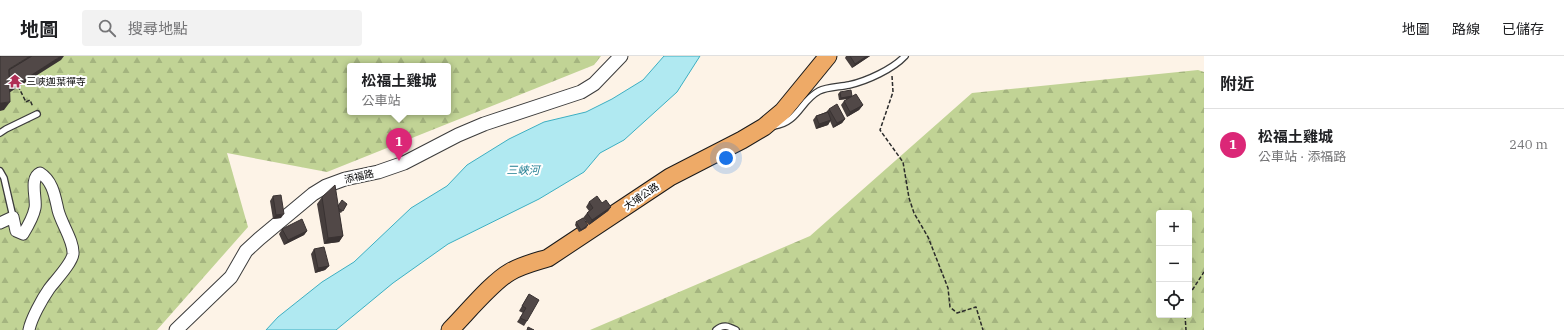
<!DOCTYPE html>
<html lang="zh-TW">
<meta charset="utf-8">
<style>
:root{--surface:#fff;--page:#f2f2f2;--text:#202124;--muted:#757577;--line:#e0e0e0;--accent:#db2777}
body{margin:0;font-family:"IBM Plex Serif","Noto Sans TC",serif;background:var(--page);color:var(--text)}
.controls{position:absolute;right:12px;bottom:12px;display:grid;overflow:hidden;border-radius:4px;box-shadow:0 4px 16px #0002}
.controls button{width:36px;height:36px;display:grid;place-items:center;padding:0;border:0;border-bottom:1px solid var(--line);background:var(--surface);color:var(--text);font:20px sans-serif}
.you{position:absolute;left:726px;top:102px;width:14px;height:14px;margin:-10px;border:3px solid #fff;border-radius:50%;background:#1a73e8;box-shadow:0 0 0 6px #1a73e833}
.badge{display:grid;place-items:center;width:26px;height:26px;border-radius:50%;background:var(--accent);color:#fff;font-size:13px;font-weight:700}
.pin{position:absolute;translate:-50% -33px;filter:drop-shadow(0 1px 2px #0008)}
.pin::after{content:'';position:absolute;top:21px;width:14px;height:12px;background:inherit;clip-path:polygon(0 0,100% 0,50% 100%)}
.popup{position:absolute;left:347px;top:7px;width:104px;height:52px;box-sizing:border-box;display:grid;place-content:center;border-radius:4px;background:var(--surface);filter:drop-shadow(0 1px 3px #0005);font-size:13px;white-space:nowrap;color:var(--muted)}
.popup b{font-size:15px;color:var(--text)}
.popup::after{content:'';position:absolute;left:50%;top:100%;margin-left:-8px;border:8px solid transparent;border-top-color:var(--surface)}
.list{margin:0;padding:0;list-style:none}
h2{display:flex;justify-content:space-between;align-items:center;height:52px;margin:0;padding:0 16px;font-size:17px}
h2 small{font-size:13px;font-weight:400;color:var(--muted)}
.list li{display:grid;grid-template-columns:26px 1fr auto;gap:12px;align-items:center;box-sizing:border-box;height:72px;padding:0 16px;border-top:1px solid var(--line)}
.list b{display:block;font-size:15px;white-space:nowrap}
.list p{margin:0;font-size:13px;white-space:nowrap;color:var(--muted)}
.list em{font-size:13px;font-style:normal;color:var(--muted)}
.icon{flex:none;width:22px;height:22px;fill:none;stroke:currentColor;stroke-width:2;stroke-linecap:round;stroke-linejoin:round}
.map{position:relative;flex:none;width:1204px;height:274px;overflow:hidden}
header{display:flex;align-items:center;gap:24px;box-sizing:border-box;height:56px;padding:0 20px;background:var(--surface);border-bottom:1px solid var(--line)}
header strong{font-size:19px}
nav{display:flex;gap:22px;margin-inline-start:auto;font-size:14px}
.search{width:280px;height:36px;background:var(--page);display:flex;align-items:center;gap:10px;box-sizing:border-box;padding:0 14px;border-radius:4px;color:var(--muted);font-size:15px}
main{display:flex}
aside{flex:1;background:var(--surface)}
.map>svg:first-child{display:block}
.forest{fill:url(#forest-firs);fill-rule:evenodd}
.water{fill:#b0e9f1;stroke:#3dafc2}
.lines{fill:none;stroke-linecap:round;stroke-linejoin:round}
.service-casing{stroke:#3c3c3c;stroke-width:8}
.minor-casing{stroke:#3c3c3c;stroke-width:13}
.tertiary-casing{stroke:#3c3c3c;stroke-width:15}
.primary-casing{stroke:#1a1a1a;stroke-width:19}
.path{stroke:#2b2b2b;stroke-width:1.5;stroke-dasharray:4 2;stroke-linecap:butt}
.service{stroke:#fff;stroke-width:5.5}
.minor{stroke:#fff;stroke-width:11}
.tertiary{stroke:#fff;stroke-width:13}
.primary{stroke:#eeaa67;stroke-width:17}
.wall{fill:#463e3d}
.shaded-wall{fill:#393232}
.building{fill:#514847;stroke:#393232}
.labels{text-anchor:middle;stroke-width:4;stroke-linejoin:round;paint-order:stroke}
.poi-label{font-size:10px;fill:#090909;stroke:#fff;text-anchor:start}
.street-label{font-size:10px;fill:#090909;stroke:#fff}
.water-label{font-size:11px;font-style:italic;fill:#1e7c90;stroke:#fff}
</style>
<header>
<strong>地圖</strong>
<div class="search"><svg class="icon" aria-label="search" viewBox="0 0 24 24"><circle cx="10" cy="10" r="6"/><path d="M15 15l6 6"/></svg>搜尋地點</div>
<nav><a>地圖</a><a>路線</a><a>已儲存</a></nav>
</header>
<main>
<div class="map">
<svg width="1204" height="274" viewBox="0 0 1204 274">
<defs>
<pattern id="forest-firs" width="22" height="20" patternUnits="userSpaceOnUse"><rect width="22" height="20" fill="#c1d395"/><path d="M5 1l3.5 6h-7zM16 11l3.5 6h-7z" fill="#a4b47f"/></pattern>
</defs>
<rect width="100%" height="100%" fill="#fdf3e7"/>
<path class="forest" d="M0,0H601L594,9L327,116L227,97L248,171L157,274H0ZM350,10H448V56H350Z
M1198,14L1204,16V274H590L810,180L972,37ZM1159,157H1189V259H1159Z"/>
<path class="water" d="M664,0H700L677,36L624,84L600,97L584,116L539,143L448,188L393,227L336,274H266L278,261L322,226L354,206L411,152L447,130L467,109L509,83L544,66L586,56L612,43L643,24Z"/>
<g class="lines">
<g class="service-casing">
<path id="service" d="M774,70C799,66 800,45 819,35C827,31 839,31 849,29C867,25 893,13 905,0
M0,77L6,73L37,58
M0,115L4,122L13,161
M716,274C723,268 728,270 736,274"/>
</g>
<g class="minor-casing">
<path id="minor" d="M0,167L13,161L16,175L23,178C28,170 33,162 35,152C37,143 29,122 40,117C53,125 55,141 58,154C61,167 74,185 73,198C72,207 55,225 49,233C42,243 31,263 29,274"/>
</g>
<g class="tertiary-casing">
<path id="tertiary" d="M176,274L231,221L246,195L259,183L313,138L326,130L345,123L378,116L404,107L458,79L484,68L581,36L594,28L621,0"/>
</g>
<g class="primary-casing">
<path id="primary" d="M450,274C466,258 492,226 510,216C522,209 535,206 548,202L670,121L742,84L764,71L783,55L828,0"/>
</g>
<path class="path" d="M892,20L893,36L880,74L903,106L909,142L914,157L928,181L948,232L950,251L957,257L976,251L983,274
M18,30L26,46L30,44L33,51
M1189,239L1204,216
M1185,259L1186,274"/>
<use href="#service" class="service"/>
<use href="#minor" class="minor"/>
<use href="#tertiary" class="tertiary"/>
<use href="#primary" class="primary"/>
</g>
<path class="wall" d="M846,0H870L852,12L845,2Z
M840,36L852,40L863,49L859,54L847,61L841,49L844,45L848,43L839,44L838,38Z
M829,53L845,63L842,67L833,72L830,65L828,69L816,73L813,64L816,60L826,56Z
M273,140L281,162L273,163L270,145Z
M322,141L338,149L347,148L341,157L339,156L343,180L339,186L324,188L317,148Z
M589,146L602,147L611,151L608,155L589,169L583,162L587,157L589,155L586,151Z
M576,166L588,169L586,172L579,176L575,169Z
M282,173L307,175L304,179L284,189L279,178Z
M314,193L329,210L325,214L315,217L311,198Z
M529,238L527,265L524,270L517,266L523,257L519,255Z"/>
<path class="shaded-wall" d="M30,0H34L8,18L9,13Z
M61,0H64L61,4L4,40L8,33Z
M867,0H870L852,12L855,8Z
M852,40L851,42L839,44L841,42Z
M10,46L4,54L0,55V47Z
M863,49L859,54L847,61L850,56Z
M845,63L842,67L833,72L837,67Z
M831,64L828,69L816,73L819,68Z
M611,151L608,155L589,169L592,164Z
M284,158L281,162L273,163L276,159Z
M588,169L586,172L579,176L581,174Z
M307,175L304,179L284,189L288,184Z
M343,180L339,186L324,188L328,182Z
M329,210L325,214L315,217L318,212Z"/>
<path class="building" d="M1,0H30L9,13L10,46L0,47V1Z
M32,0H61L10,33L9,14Z
M850,0H867L855,8Z
M851,34L852,40L841,42L840,36Z
M856,38L863,49L850,56L844,45Z
M837,48L845,63L837,67L829,53Z
M828,56L831,64L819,68L816,60Z
M335,129L343,180L328,182L322,141Z
M281,139L284,158L276,159L273,140Z
M597,140L602,147L606,144L611,151L592,164L587,157L593,152L589,146Z
M342,144L347,148L343,155L339,153L338,150Z
M583,162L588,169L581,174L576,166Z
M302,163L307,175L288,184L282,173Z
M324,191L329,210L318,212L314,193Z
M529,238L539,244L527,265L520,262L526,252L522,250Z
M528,271L534,274H527Z"/>
<defs>
<g id="temple-bare" transform="scale(1.08)"><path d="M0-6L5-2H3V0L6.5 2.5H4V6H1.5V3h-3V6H-4V2.5H-6.5L-3 0V-2H-5Z" fill="#ae2d54" stroke="#fff" stroke-width="2.5" paint-order="stroke"/></g>
</defs>
<g fill-rule="evenodd">
<use href="#temple-bare" x="15" y="25"/>
</g>
<g class="labels">
<g class="poi-label">
<text x="26" y="29">三峽迦葉禪寺</text>
</g>
<g class="street-label">
<text transform="translate(359 120) rotate(-13)" y="4">添福路</text>
<text transform="translate(641 140) rotate(-34)" y="4">大埔公路</text>
</g>
<g class="water-label">
<text x="523" y="118">三峽河</text>
</g>
</g>
</svg>
<div class="controls">
<button>+</button>
<button>−</button>
<button><svg class="icon" aria-label="locate" viewBox="0 0 24 24"><circle cx="12" cy="12" r="6"/><path d="M12 2v4M12 18v4M2 12h4M18 12h4"/></svg></button>
</div>
<div class="you"></div>
<div class="pin badge" style="left:399px;top:105px">1</div>
<div class="popup"><b>松福土雞城</b>公車站</div>
</div>
<aside>
<h2>附近<small></small></h2>
<ul class="list">
<li><span class="badge">1</span><div><b>松福土雞城</b><p>公車站 · 添福路</p></div><em>240 m</em></li>
</ul>
</aside>
</main>
